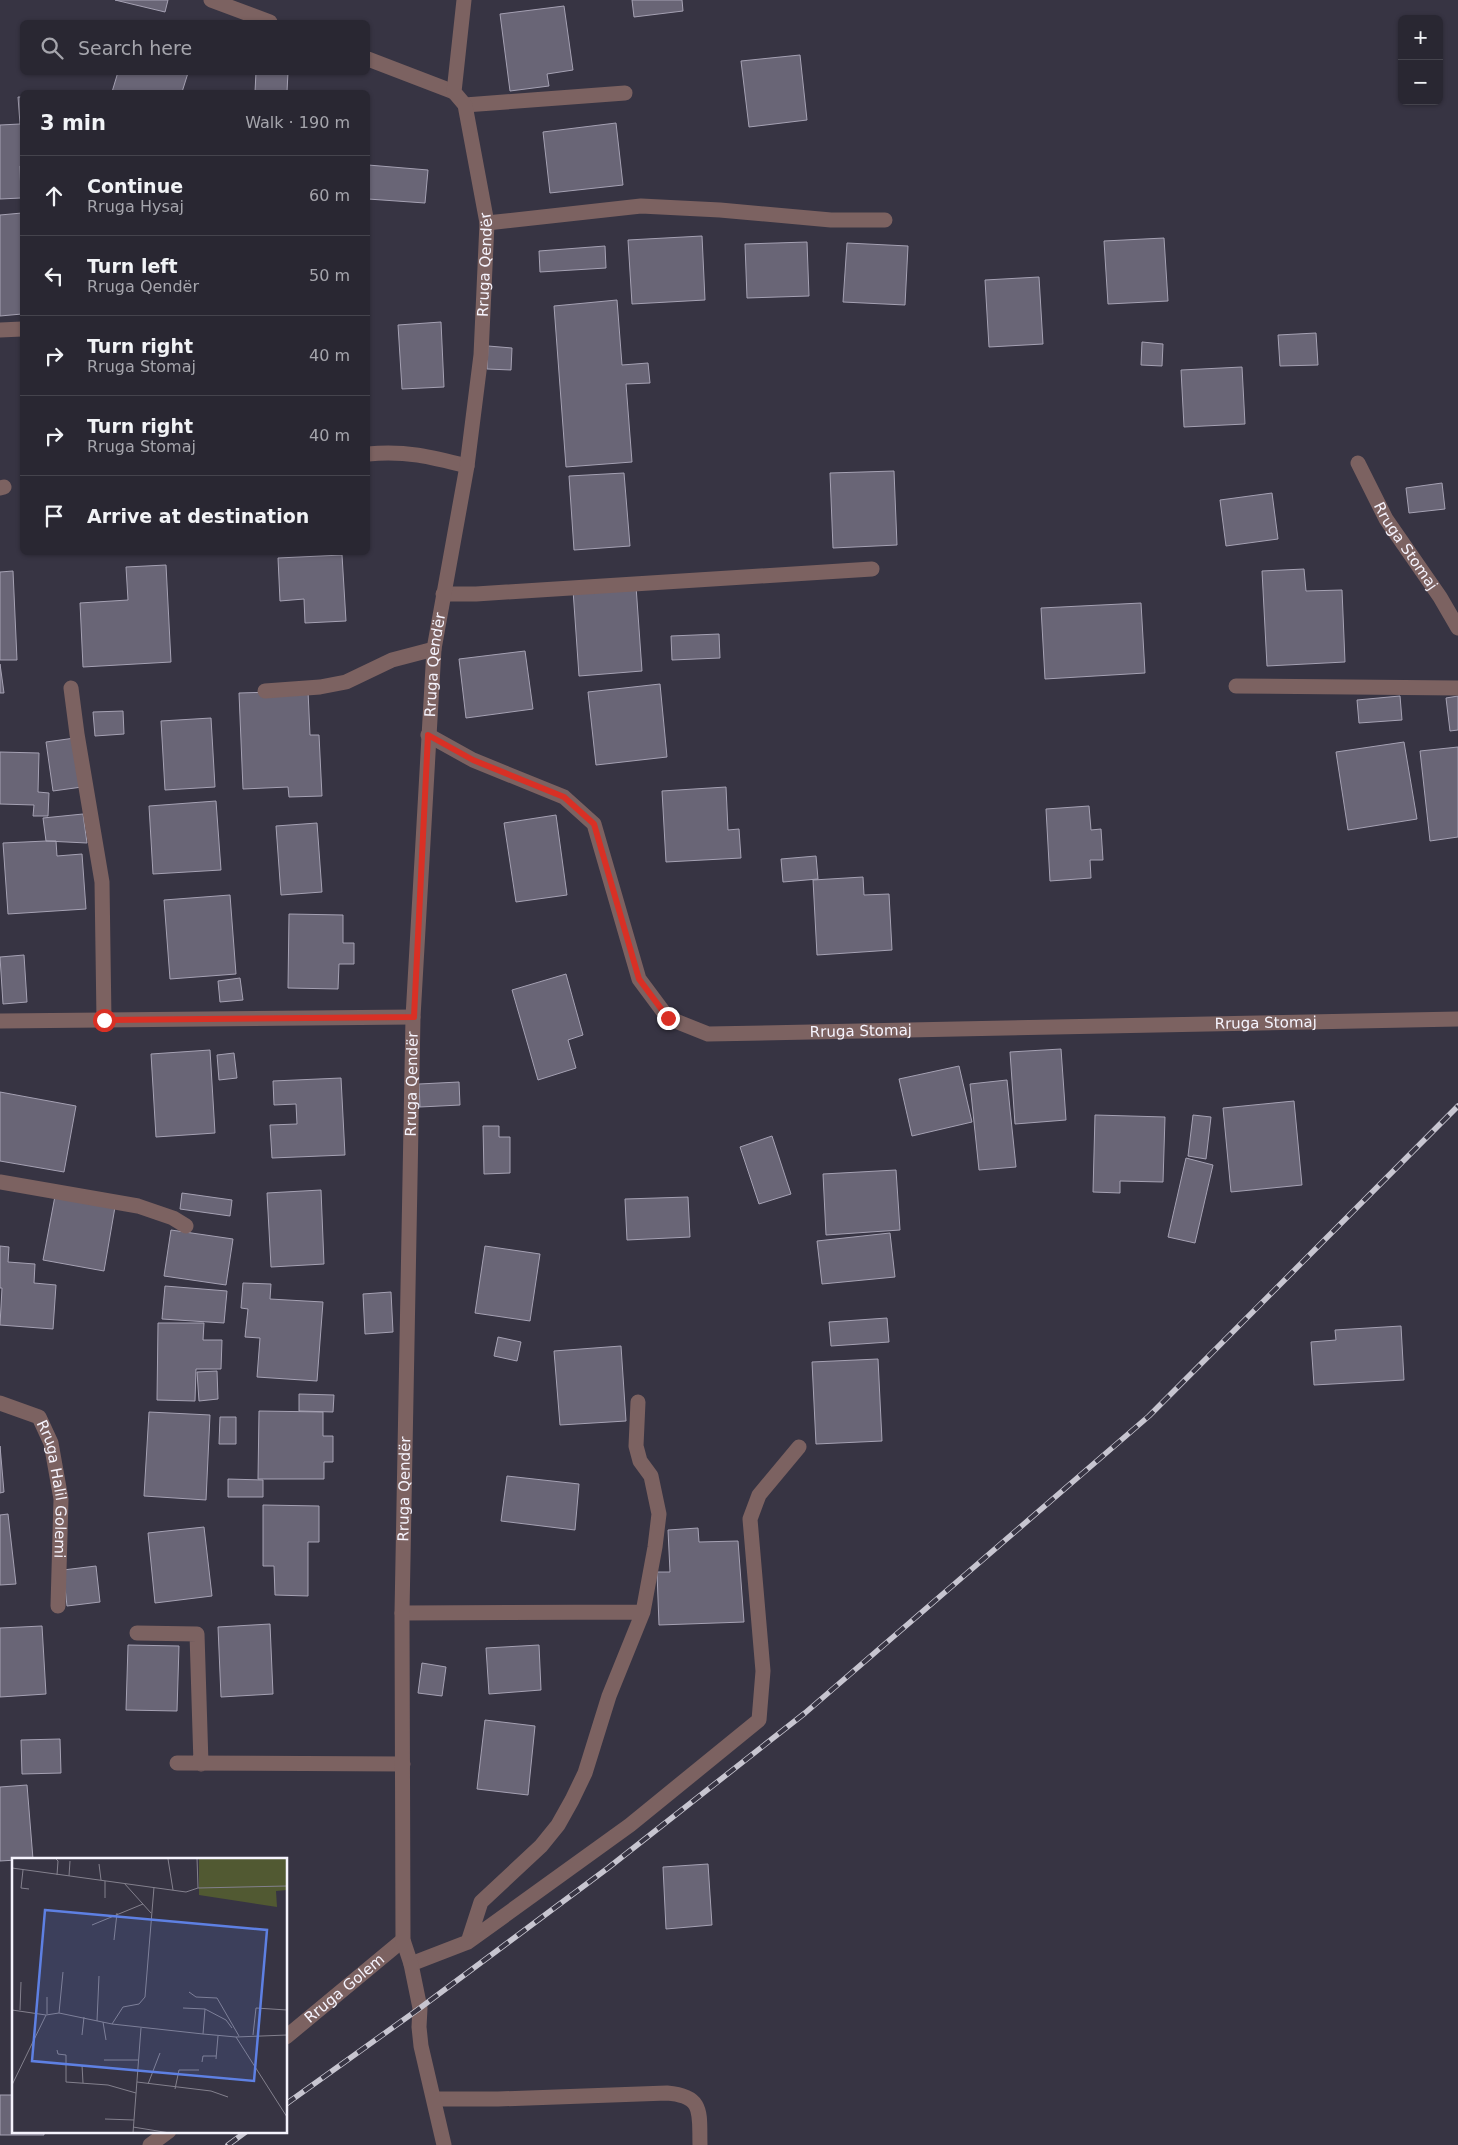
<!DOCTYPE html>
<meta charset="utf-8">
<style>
:root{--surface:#292732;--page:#35333e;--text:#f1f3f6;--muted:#a5a5ac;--line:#45444d}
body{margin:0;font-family:"DejaVu Sans",sans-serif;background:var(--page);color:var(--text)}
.controls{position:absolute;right:15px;top:15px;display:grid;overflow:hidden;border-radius:8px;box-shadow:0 1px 4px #0004}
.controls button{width:45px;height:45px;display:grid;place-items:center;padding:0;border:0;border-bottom:1px solid var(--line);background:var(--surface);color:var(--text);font:25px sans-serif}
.stop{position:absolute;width:15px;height:15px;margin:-11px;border:4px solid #d93025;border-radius:50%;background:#fff}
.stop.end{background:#d93025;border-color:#fff;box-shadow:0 1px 5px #0008}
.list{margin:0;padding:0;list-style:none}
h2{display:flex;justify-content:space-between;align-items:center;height:65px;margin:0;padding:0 20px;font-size:21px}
h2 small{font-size:16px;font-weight:400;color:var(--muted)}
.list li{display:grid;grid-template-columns:32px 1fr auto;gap:15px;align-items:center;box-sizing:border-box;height:80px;padding:0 20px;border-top:1px solid var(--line)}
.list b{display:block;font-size:19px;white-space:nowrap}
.list p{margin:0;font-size:16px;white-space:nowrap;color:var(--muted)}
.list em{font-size:16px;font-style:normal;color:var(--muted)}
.icon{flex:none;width:28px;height:28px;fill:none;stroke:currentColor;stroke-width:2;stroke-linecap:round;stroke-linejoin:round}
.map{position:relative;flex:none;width:1458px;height:2145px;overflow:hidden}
.search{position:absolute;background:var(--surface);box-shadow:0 1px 4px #0004;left:20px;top:20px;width:350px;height:55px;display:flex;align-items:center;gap:12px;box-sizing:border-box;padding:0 18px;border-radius:8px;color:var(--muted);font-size:19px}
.panel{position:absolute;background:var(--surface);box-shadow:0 1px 4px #0004;left:20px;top:90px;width:350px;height:465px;border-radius:8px}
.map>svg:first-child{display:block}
.building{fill:#696576;stroke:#a5a1b3}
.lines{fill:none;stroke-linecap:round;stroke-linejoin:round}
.lane{stroke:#7c6261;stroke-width:15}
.street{stroke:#7c6261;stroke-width:15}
.rail-casing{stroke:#c7c5d0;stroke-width:5.5}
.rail{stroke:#373443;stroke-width:4;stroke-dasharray:11;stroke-linecap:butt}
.route{stroke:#d93025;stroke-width:6}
.labels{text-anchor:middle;stroke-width:4;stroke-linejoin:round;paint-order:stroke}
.street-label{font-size:15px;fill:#f5f3fd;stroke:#373443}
.inset-road{fill:none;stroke:#83808d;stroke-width:1}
.view{fill:#5e80e3;fill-opacity:0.15;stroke:#5e80e3;stroke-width:2.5}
.inset-edge{fill:none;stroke:#f5f3fd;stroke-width:2.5}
</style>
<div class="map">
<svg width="1458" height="2145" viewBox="0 0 1458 2145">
<rect width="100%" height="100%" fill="#373443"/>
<path class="building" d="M115,0H168L165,12Z
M632,0H682L683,11L634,17Z
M564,6L573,70L547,74L549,86L510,91L500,14Z
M800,55L807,120L749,127L741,61Z
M118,72H185L188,73L182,92H112Z
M256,72H288L287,92H255Z
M18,97H22V166H20L21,198L0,199V125L20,124Z
M616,123L623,185L550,193L543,132Z
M368,165L428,170L425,203L368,199Z
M22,213V314L0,316V215Z
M702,236L705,300L632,304L628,240Z
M1164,238L1168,301L1108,304L1104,241Z
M807,242L809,296L747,298L745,244Z
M847,243L908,246L905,305L843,302Z
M605,246L606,268L540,272L539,251Z
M1039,277L1043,344L989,347L985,280Z
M617,300L622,365L648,363L650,383L626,384L632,462L566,467L554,306Z
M441,322L444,387L402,389L398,325Z
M1316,333L1318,365L1280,366L1278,335Z
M1142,342L1163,344L1162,366L1141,365Z
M488,346L512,348L511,370L487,369Z
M1242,367L1245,424L1184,427L1181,370Z
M894,471L897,545L833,548L830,473Z
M624,473L630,546L574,550L569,476Z
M1442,483L1445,509L1409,513L1406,488Z
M1272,493L1278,539L1226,546L1220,500Z
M342,555L346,621L305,623L304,599L280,601L278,558Z
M166,565L171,662L83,667L80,603L128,600L126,567Z
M1304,569L1306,591L1342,590L1345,662L1267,666L1262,571Z
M13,571L17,660H0V572Z
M636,586L642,671L579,676L573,590Z
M1141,603L1145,673L1045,679L1041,608Z
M719,634L720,658L672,660L671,636Z
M525,651L533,709L466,718L459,659Z
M0,664L4,693H0Z
M660,684L667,757L596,765L588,692Z
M308,691L310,735H319L322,796L289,797L288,787L243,789L239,693Z
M1400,696L1402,720L1359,723L1357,700Z
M1458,696V730L1450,731L1446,698Z
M123,711L124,734L95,736L93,712Z
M211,718L215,787L165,790L161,721Z
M75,738L82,787L53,791L46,742Z
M1404,742L1417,819L1348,830L1336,752Z
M1458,747V837L1430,841L1420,751Z
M0,752L39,753L38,792L49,793L48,816H33L34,805L0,804Z
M726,787L728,830L739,829L741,858L666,862L662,791Z
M216,801L221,870L153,874L149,806Z
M1089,806L1091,830L1101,829L1103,860H1090L1091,878L1050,881L1046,809Z
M83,814L87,843L46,841L43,818Z
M556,815L567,895L516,902L504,823Z
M317,823L322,892L281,895L276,826Z
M46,841H56L57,856L82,854L86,909L8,914L3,843Z
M816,856L818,879L783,882L781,859Z
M863,877L864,895L889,894L892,950L817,955L813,880Z
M230,895L236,974L170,979L164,900Z
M289,914L343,915V943H354V964H339L338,989L288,988Z
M24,955L27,1002L3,1004L0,957Z
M566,974L583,1035L568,1040L576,1068L538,1080L512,990Z
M240,978L243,1000L220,1002L218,981Z
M1061,1049L1066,1120L1015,1124L1010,1052Z
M210,1050L215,1133L156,1137L151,1054Z
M234,1053L237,1078L219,1080L217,1055Z
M959,1066L972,1122L912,1136L899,1079Z
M341,1078L345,1155L272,1158L270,1125L297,1124L296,1104L274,1105L273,1081Z
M1007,1080L1016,1167L979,1170L970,1084Z
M459,1082L460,1105L420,1107L419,1084Z
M0,1092L76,1106L64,1172L0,1161Z
M1294,1101L1302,1185L1231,1192L1223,1108Z
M1095,1115L1165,1117L1163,1182L1120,1181V1193L1093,1192Z
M1193,1115L1211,1117L1206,1159L1188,1156Z
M483,1126H499V1137H510V1173L484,1174Z
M772,1136L791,1194L759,1204L740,1147Z
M1186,1158L1213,1165L1195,1243L1168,1237Z
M896,1170L900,1230L826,1235L823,1174Z
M321,1190L324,1264L271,1267L267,1193Z
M182,1193L232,1200L230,1216L180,1209Z
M55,1196L115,1207L104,1271L43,1260Z
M688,1197L690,1237L627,1240L625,1199Z
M171,1230L233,1239L226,1285L164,1276Z
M890,1233L895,1277L822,1284L817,1241Z
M0,1246L9,1247L8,1262L35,1264L34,1283L56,1285L53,1329L0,1325L2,1288H0Z
M485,1246L540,1254L530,1321L475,1313Z
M243,1283L271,1284L270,1299L323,1302L317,1381L257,1377L260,1338L245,1337L248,1309L241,1308Z
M165,1286L227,1291L224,1323L162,1319Z
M391,1292L393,1332L365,1334L363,1294Z
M887,1318L889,1342L831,1346L829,1322Z
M158,1323H204L203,1340H222L221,1369H196L195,1401L157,1400Z
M1401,1326L1404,1380L1314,1385L1311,1342L1336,1340L1335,1330Z
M498,1337L521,1342L517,1361L494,1356Z
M621,1346L626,1421L560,1425L554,1351Z
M878,1359L882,1441L816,1444L812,1362Z
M217,1371L218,1399L199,1401L197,1372Z
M299,1394L334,1395L333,1412L299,1411Z
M259,1411L323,1412V1436H333V1462H324V1479H258Z
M149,1412L210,1415L206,1500L144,1496Z
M220,1417H236V1444H219Z
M0,1446L4,1492L0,1493Z
M507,1476L579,1484L575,1530L501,1521Z
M228,1479L263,1480V1497H228Z
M263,1505L319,1506V1542H308V1596L275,1595L274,1566H263Z
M8,1514L16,1584L0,1585V1515Z
M204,1527L212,1596L155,1603L148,1533Z
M698,1528L699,1542L738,1541L744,1622L659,1625L657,1572H670L668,1530Z
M96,1566L100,1602L67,1606L63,1570Z
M270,1624L273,1694L221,1697L218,1627Z
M42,1626L46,1694L0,1697V1628Z
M128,1645L179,1646L177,1711L126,1710Z
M539,1645L541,1690L489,1694L486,1648Z
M422,1663L446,1667L442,1696L418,1693Z
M485,1720L535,1726L528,1795L477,1789Z
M60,1739L61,1773L22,1774L21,1740Z
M27,1785L33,1859L0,1861V1787Z
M708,1864L712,1925L666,1929L663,1867Z
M0,2095H14V2131H44V2135H0Z"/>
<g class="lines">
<path class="lane" d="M465,105L625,93
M368,454C404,450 432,457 467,466
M0,488L4,487
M443,594H476L872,569
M1236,686L1458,688
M71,688L77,734L102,882L104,1020
M265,691L320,687L346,682L392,660L434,649
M0,1182L138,1206L173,1218L186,1226
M402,1613L643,1612L655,1547L659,1514L651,1476L640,1461L636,1446L638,1402
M137,1633L197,1634L201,1764
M177,1763L403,1764
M468,1942L481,1902L541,1846L558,1825L572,1800L585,1773L609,1696L643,1612
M411,1964L468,1942L630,1825L759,1720L763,1671L750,1519L759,1495L799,1447
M435,2099H498L667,2093C705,2096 699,2114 700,2145"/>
<g class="street">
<path d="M211,0L270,22"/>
<path d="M368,59L454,92"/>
<path d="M487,223L641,206L720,210L831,220H885"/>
<path d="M0,330L22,329"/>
<path id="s1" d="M1358,463L1386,519L1440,597L1458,628"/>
<path id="s2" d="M428,735L473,760L564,797L594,824L639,979L668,1018L708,1034L1458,1019"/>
<path d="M0,1021L413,1017"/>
<path id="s3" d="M0,1403L39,1417L51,1443L61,1499L58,1606"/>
<path id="s4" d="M286,2037L403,1940"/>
<path d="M150,2145L169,2131"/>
<path id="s5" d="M444,2145L421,2046L419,2027L420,2008L411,1964L403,1940L402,1613L413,1017L434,649L467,466L481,355L487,223L465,105L454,92L464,0"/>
</g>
<g class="rail-casing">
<path id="rail" d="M286,2104L420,2008L608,1868L805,1713L1149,1416L1458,1106
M228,2145L247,2131"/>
</g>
<use href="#rail" class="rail"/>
</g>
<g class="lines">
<path class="route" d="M104,1020L414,1017L428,735L473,760L564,797L594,824L639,979L668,1018"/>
</g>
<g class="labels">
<g class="street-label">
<text dy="5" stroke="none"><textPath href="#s5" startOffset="1890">Rruga Qendër</textPath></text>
<text dy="5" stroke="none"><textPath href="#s1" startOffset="96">Rruga Stomaj</textPath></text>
<text dy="5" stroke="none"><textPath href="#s5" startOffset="1486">Rruga Qendër</textPath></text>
<text dy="5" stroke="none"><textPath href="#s2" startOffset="1001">Rruga Stomaj</textPath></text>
<text dy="5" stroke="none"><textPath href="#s2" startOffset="596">Rruga Stomaj</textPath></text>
<text dy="5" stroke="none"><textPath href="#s5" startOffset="1066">Rruga Qendër</textPath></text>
<text dy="5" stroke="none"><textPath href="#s5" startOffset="661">Rruga Qendër</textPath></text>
<text dy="5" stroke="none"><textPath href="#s3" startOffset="116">Rruga Halil Golemi</textPath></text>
<text dy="5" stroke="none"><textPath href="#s4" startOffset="76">Rruga Golem</textPath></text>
</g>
</g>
<g transform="translate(12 1858)">
<rect width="275" height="275" fill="#373443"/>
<path d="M187,0H275V32L264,33L265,49L187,37Z" fill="#515932"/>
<path class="inset-road" d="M43,0L46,3L45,17M185,0L186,30M156,1L161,32M87,6L89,22M0,10L174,34L186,30M11,12L9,30L17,31M57,18L58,3M112,25L139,55M186,30L275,28M93,40V23M80,67L131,46M102,82L105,55M177,134L184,139L205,140L227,178M171,150L193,151L191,176M193,151L214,162L220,170M0,152L34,157L47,155L100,166L191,176L224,179L275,177M8,152L9,124M47,155L51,114M35,156V139M85,163L87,118M91,164L94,182M100,166L111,149L127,146L133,139L142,29M70,177L72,159M241,177L244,150L275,152M224,179L275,259M45,192L46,196L54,197V224L96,227L124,235M204,201L206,178M92,202H126M190,204L191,198H204M70,207L71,225M125,224L199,233L216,239M136,226L148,195M0,227L34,157M163,231L167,212H187M93,261L122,262M121,269L158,275M121,275L129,170"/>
<path class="view" d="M33,52L255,72L242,223L20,203Z"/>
<rect width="275" height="275" class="inset-edge"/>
</g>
</svg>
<div class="controls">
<button>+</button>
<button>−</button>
</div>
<div class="stop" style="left:104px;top:1020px"></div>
<div class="stop end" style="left:668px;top:1018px"></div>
<div class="search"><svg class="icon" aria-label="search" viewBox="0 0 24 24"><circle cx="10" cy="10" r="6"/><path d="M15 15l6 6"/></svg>Search here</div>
<section class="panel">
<h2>3 min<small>Walk · 190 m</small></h2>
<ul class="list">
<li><svg class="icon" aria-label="ahead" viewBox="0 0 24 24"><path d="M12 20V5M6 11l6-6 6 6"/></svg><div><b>Continue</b><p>Rruga Hysaj</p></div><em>60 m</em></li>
<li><svg class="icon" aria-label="left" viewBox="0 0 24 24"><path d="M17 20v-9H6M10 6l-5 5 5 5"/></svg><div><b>Turn left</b><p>Rruga Qendër</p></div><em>50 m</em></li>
<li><svg class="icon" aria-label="right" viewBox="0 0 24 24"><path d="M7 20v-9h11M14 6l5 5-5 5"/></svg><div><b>Turn right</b><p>Rruga Stomaj</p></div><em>40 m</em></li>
<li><svg class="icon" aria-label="right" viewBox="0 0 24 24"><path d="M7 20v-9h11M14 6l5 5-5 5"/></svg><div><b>Turn right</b><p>Rruga Stomaj</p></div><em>40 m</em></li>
<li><svg class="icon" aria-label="arrive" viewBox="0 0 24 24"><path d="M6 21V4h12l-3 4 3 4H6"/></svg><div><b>Arrive at destination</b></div></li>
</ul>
</section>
</div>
